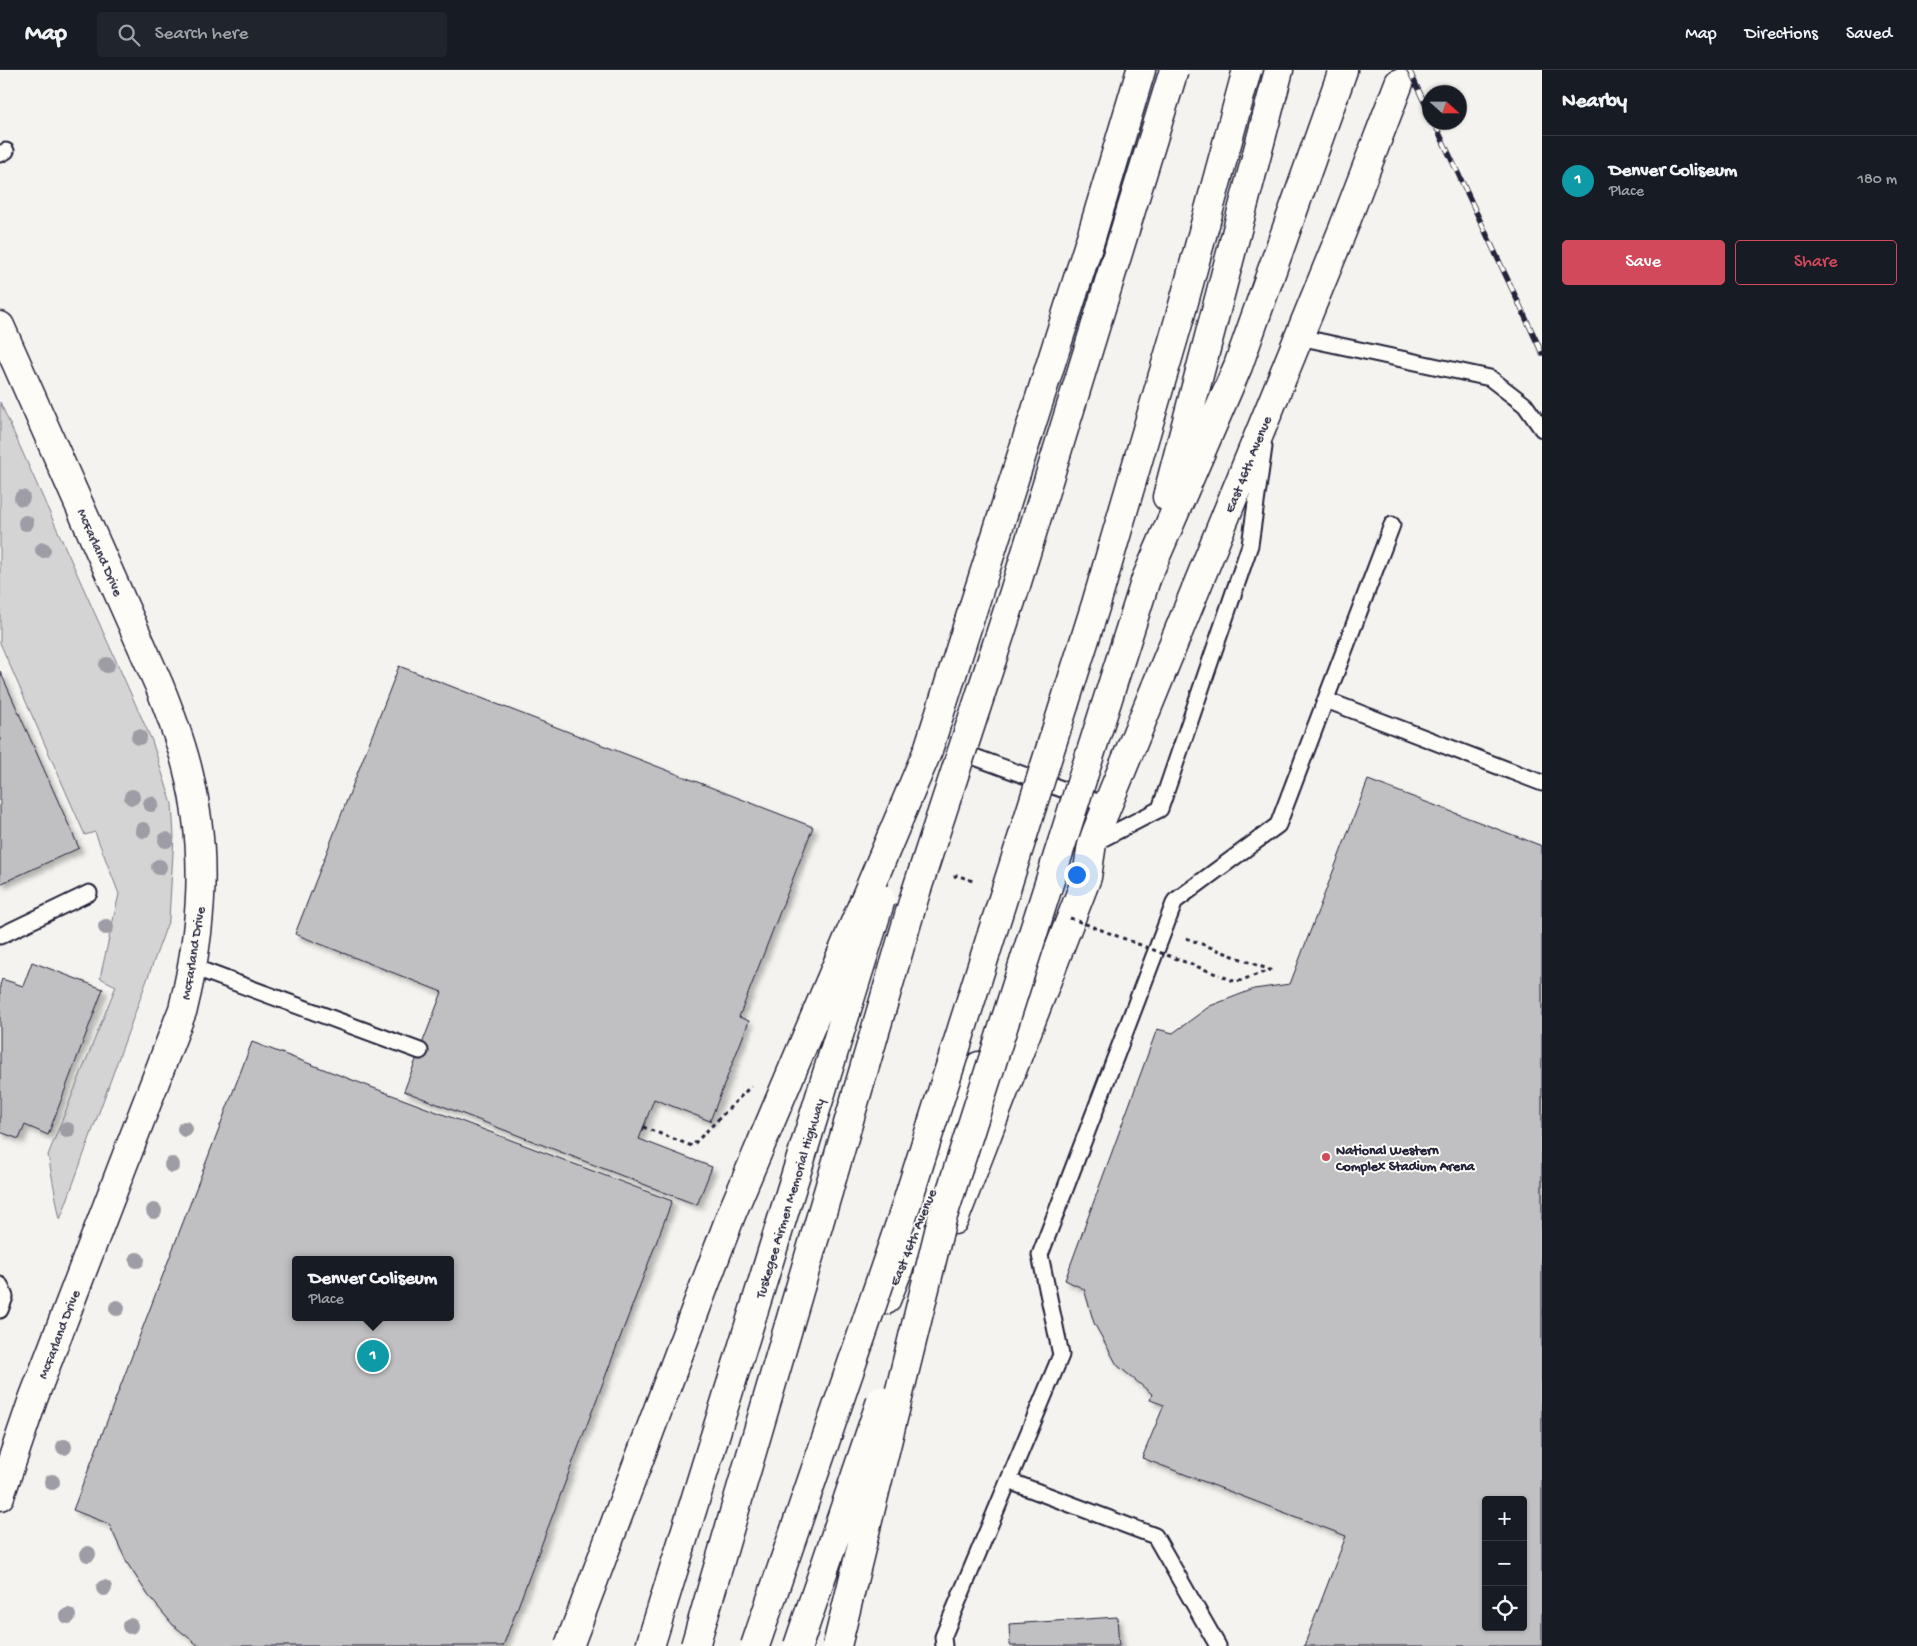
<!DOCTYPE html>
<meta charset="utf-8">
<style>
:root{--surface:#171b24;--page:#20242c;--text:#f1f3f6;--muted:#9ea1a6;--line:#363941;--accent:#d1495b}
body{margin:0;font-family:"Gochi Hand",sans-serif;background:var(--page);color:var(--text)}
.controls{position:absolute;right:15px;bottom:15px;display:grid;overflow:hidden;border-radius:5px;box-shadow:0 1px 4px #0004}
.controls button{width:45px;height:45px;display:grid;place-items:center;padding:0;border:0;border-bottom:1px solid var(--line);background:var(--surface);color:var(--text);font:25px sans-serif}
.compass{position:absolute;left:1422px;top:15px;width:45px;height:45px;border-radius:50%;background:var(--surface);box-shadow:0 1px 4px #0004;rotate:111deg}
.you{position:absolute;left:1076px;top:804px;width:18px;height:18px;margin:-12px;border:4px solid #fff;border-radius:50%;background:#1a73e8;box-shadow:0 0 0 8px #1a73e833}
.badge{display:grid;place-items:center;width:32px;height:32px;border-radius:50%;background:var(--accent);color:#fff;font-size:16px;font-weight:700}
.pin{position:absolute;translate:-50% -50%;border:2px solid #fff;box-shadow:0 1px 5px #0006}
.popup{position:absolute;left:292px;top:1186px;width:162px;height:65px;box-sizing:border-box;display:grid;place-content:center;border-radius:5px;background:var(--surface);filter:drop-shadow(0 1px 4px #0005);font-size:16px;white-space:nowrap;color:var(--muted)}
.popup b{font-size:19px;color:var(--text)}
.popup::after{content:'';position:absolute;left:50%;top:100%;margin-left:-10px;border:10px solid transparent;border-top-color:var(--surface)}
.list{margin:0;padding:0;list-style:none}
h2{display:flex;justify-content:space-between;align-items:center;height:65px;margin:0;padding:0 20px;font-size:21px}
h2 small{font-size:16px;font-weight:400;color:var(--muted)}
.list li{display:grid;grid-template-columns:32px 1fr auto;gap:15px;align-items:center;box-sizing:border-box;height:90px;padding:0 20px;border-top:1px solid var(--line)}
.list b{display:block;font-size:19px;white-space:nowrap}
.list p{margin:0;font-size:16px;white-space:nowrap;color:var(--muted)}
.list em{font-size:16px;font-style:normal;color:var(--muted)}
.actions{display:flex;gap:10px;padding:15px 20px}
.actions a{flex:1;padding:11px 0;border:1px solid var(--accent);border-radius:5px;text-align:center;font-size:18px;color:var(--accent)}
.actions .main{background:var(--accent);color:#fff}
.icon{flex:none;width:28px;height:28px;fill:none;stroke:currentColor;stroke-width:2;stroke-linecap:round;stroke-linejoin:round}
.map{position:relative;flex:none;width:1542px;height:1576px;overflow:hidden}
header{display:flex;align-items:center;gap:30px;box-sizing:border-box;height:70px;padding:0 25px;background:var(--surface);border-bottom:1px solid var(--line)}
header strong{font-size:24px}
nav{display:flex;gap:28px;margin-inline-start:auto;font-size:18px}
.search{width:350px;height:45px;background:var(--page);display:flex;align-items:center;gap:12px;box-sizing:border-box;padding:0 18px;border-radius:5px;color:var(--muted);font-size:19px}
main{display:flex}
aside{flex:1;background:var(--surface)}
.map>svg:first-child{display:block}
.green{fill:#d5d4d5;stroke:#7c7b88}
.building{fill:#c0bfc2;stroke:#22223b;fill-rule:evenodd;filter:url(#shadow)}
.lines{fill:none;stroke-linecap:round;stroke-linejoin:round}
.service-casing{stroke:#22223b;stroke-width:19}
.tertiary-casing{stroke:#22223b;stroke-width:31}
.motorway-casing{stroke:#22223b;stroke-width:31}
.path{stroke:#22223b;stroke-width:3;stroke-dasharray:4 4;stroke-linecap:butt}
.service{stroke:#fdfcf7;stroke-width:15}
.tertiary{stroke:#fdfcf7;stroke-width:28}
.motorway{stroke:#fdfcf7;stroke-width:28}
.rail-casing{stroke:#22223b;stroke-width:5.5}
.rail{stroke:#fdfcf7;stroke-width:4;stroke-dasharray:11;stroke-linecap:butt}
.motorway-bridge-casing{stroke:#22223b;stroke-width:31;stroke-linecap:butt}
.path-bridge{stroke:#22223b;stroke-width:3;stroke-dasharray:4 4;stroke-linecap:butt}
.motorway-bridge{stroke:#fdfcf7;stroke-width:28}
.tree{fill:#9e9da5}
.poi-dot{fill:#d1495b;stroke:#fdfcf7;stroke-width:2}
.labels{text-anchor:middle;stroke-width:4;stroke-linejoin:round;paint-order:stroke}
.street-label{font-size:14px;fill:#22223b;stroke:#fdfcf7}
.poi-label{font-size:14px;font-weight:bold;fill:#22223b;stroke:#fdfcf7;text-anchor:start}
</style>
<header>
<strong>Map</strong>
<div class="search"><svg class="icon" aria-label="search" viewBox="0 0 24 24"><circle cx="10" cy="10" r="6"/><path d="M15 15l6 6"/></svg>Search here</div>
<nav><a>Map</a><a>Directions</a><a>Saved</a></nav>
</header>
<main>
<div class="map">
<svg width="1542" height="1576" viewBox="0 0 1542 1576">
<defs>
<filter id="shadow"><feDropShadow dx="4.5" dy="4.5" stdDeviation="2.5" flood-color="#0004"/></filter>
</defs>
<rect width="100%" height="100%" fill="#f4f3ef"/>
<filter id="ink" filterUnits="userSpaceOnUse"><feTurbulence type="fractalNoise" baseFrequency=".02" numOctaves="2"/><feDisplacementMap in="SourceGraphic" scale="10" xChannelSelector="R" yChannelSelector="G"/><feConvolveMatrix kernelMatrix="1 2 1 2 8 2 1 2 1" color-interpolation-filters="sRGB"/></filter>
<g filter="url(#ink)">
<path class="green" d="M0,332L152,671L172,734L174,766L169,849L60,1150L48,1085L116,916L100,908L119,824L95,762L85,765L0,573Z"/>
<path class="building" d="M399,596L813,757L739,947L749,951L710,1051L654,1029L639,1069L712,1097L697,1135L404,1021L442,922L295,864Z
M0,601L79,778L0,814Z
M1368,710L1542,776V1576H1304L1346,1466L1142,1388L1164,1335L1150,1330L1152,1324L1117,1295L1094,1253L1084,1219L1065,1210L1157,959L1173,963L1210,936L1254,919L1290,914ZM1486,1430H1523V1557H1486Z
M32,892L103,919L48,1065L25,1055L19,1069L0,1062V915L2,909L23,916Z
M252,972L672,1131L503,1576H199L173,1555L148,1525L127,1493L109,1454L73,1440ZM296,1190H450V1247H296Z
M1117,1547L1119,1576H1010L1009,1554Z"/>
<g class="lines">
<g class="service-casing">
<path id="service" d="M0,84L6,81
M1299,267L1490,308L1525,335L1542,359
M1326,630L1542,713
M972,686L1108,736
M1094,773L1160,739L1250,475L1264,377
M0,866L89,823
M193,897L420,981
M0,1215L5,1227L0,1240
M1009,1411L1155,1466L1218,1576
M944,1576L943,1567L1061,1285L1040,1185L1175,831L1278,755L1392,455"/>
</g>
<g class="tertiary-casing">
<path id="tertiary" d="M0,256L159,615C171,645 182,674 189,705C208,785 202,860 183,939L33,1329L0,1426
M954,1150L1087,807L1092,773L1343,159L1399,13
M886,1230L979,996"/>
</g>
<g class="motorway-casing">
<path id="motorway" d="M1167,427L1279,0
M1146,509L1238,296L1343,0
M928,680L1092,164L1141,0"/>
</g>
<path class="path" d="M1186,868L1270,900L1236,912L1219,905"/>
<use href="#service" class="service"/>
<use href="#tertiary" class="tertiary"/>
<use href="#motorway" class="motorway"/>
<g class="rail-casing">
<path id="rail" d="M1409,0L1430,44
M1434,52L1542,283"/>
</g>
<use href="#rail" class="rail"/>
<g class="motorway-bridge-casing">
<path id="motorway-bridge" d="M569,1576L731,1145L928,680
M650,1576L881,829
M695,1576L915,825L1014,522L1174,0
M755,1576L905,1139L1096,534L1179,250L1247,0
M798,1576L881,1331
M837,1576L942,1149L1146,509"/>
</g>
<path class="path-bridge" d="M954,807L957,805L975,812
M1070,848L1219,905
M643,1057L692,1076L751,1016"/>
<use href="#motorway-bridge" class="motorway-bridge"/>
</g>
<g class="tree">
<circle cx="22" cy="428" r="8"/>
<circle cx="26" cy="453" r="8"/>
<circle cx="43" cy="480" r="8"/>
<circle cx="107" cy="595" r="8"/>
<circle cx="139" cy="667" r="8"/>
<circle cx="132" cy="727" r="8"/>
<circle cx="151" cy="734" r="8"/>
<circle cx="143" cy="760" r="8"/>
<circle cx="166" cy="770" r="8"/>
<circle cx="159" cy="797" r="8"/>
<circle cx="106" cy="857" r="8"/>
<circle cx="185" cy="1059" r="8"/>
<circle cx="67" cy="1060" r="8"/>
<circle cx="172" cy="1095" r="8"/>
<circle cx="154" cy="1141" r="8"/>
<circle cx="137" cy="1190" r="8"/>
<circle cx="117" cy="1238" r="8"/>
<circle cx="64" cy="1377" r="8"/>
<circle cx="52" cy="1412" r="8"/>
<circle cx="88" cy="1484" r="8"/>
<circle cx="104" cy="1518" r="8"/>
<circle cx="68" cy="1546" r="8"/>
<circle cx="130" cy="1556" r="8"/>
</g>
</g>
<circle class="poi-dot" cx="1326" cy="1087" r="5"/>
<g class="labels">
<g class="street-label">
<text transform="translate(1247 394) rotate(-68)" y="5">East 46th Avenue</text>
<text transform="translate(101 482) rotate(66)" y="5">McFarland Drive</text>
<text transform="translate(192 883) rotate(-81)" y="5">McFarland Drive</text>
<text transform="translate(789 1128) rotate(-73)" y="5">Tuskegee Airmen Memorial Highway</text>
<text transform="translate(912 1167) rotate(-68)" y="5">East 46th Avenue</text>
<text transform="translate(58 1264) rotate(-69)" y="5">McFarland Drive</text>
</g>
<g class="poi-label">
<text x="1336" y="1084">National Western<tspan x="1336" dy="16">Complex Stadium Arena</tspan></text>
</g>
</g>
</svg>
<div class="controls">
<button>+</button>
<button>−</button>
<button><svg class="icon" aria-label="locate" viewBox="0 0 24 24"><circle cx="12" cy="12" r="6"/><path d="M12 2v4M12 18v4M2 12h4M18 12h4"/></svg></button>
</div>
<svg class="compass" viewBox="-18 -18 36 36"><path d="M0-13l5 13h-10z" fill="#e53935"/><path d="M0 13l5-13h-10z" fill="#9ea1a6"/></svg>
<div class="you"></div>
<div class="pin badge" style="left:373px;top:1286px;background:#0f9aa8">1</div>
<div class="popup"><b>Denver Coliseum</b>Place</div>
</div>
<aside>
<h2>Nearby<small></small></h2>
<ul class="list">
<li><span class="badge" style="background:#0f9aa8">1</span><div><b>Denver Coliseum</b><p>Place</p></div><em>180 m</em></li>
</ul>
<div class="actions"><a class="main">Save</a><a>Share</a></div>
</aside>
</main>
